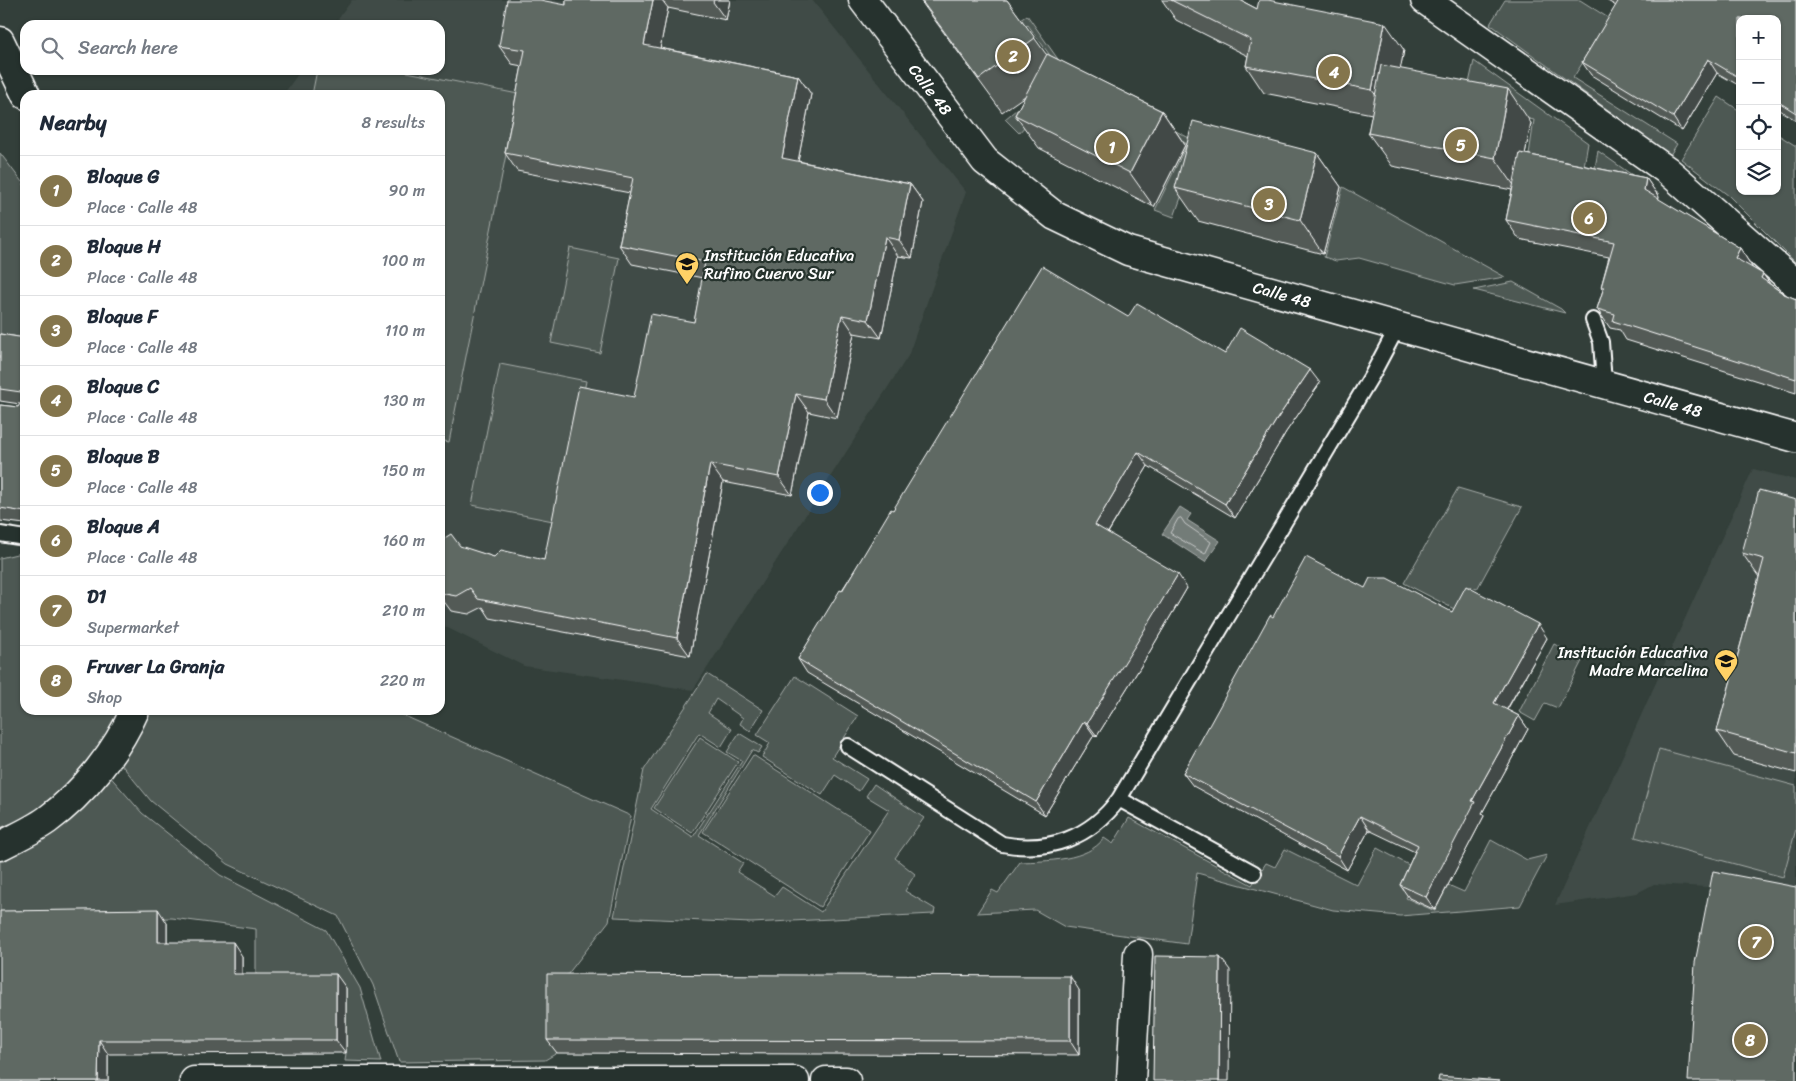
<!DOCTYPE html>
<meta charset="utf-8">
<style>
:root{--surface:#fff;--page:#f6f6f7;--text:#1f2937;--muted:#747a83;--line:#e0e1e3;--accent:#84754c}
body{margin:0;font-family:Sriracha,sans-serif;background:var(--page);color:var(--text)}
.controls{position:absolute;right:15px;top:15px;display:grid;overflow:hidden;border-radius:10px;box-shadow:0 1px 4px #0004}
.controls button{width:45px;height:45px;display:grid;place-items:center;padding:0;border:0;border-bottom:1px solid var(--line);background:var(--surface);color:var(--text);font:25px sans-serif}
.you{position:absolute;left:819px;top:492px;width:18px;height:18px;margin:-12px;border:4px solid #fff;border-radius:50%;background:#1a73e8;box-shadow:0 0 0 8px #1a73e833}
.badge{display:grid;place-items:center;width:32px;height:32px;border-radius:50%;background:var(--accent);color:#fff;font-size:16px;font-weight:700}
.pin{position:absolute;translate:-50% -50%;border:2px solid #fff;box-shadow:0 1px 5px #0006}
.list{margin:0;padding:0;list-style:none}
h2{display:flex;justify-content:space-between;align-items:center;height:65px;margin:0;padding:0 20px;font-size:21px}
h2 small{font-size:16px;font-weight:400;color:var(--muted)}
.list li{display:grid;grid-template-columns:32px 1fr auto;gap:15px;align-items:center;box-sizing:border-box;height:70px;padding:0 20px;border-top:1px solid var(--line)}
.list b{display:block;font-size:19px;white-space:nowrap}
.list p{margin:0;font-size:16px;white-space:nowrap;color:var(--muted)}
.list em{font-size:16px;font-style:normal;color:var(--muted)}
.icon{flex:none;width:28px;height:28px;fill:none;stroke:currentColor;stroke-width:2;stroke-linecap:round;stroke-linejoin:round}
.map{position:relative;flex:none;width:1796px;height:1081px;overflow:hidden}
.search{position:absolute;background:var(--surface);box-shadow:0 1px 4px #0004;left:20px;top:20px;width:425px;height:55px;display:flex;align-items:center;gap:12px;box-sizing:border-box;padding:0 18px;border-radius:15px;color:var(--muted);font-size:19px}
.panel{position:absolute;background:var(--surface);box-shadow:0 1px 4px #0004;left:20px;top:90px;width:425px;height:625px;border-radius:15px}
.map>svg:first-child{display:block}
.built{fill:#404c47}
.green{fill:#4d5853;stroke:#a6aca9}
.water{fill:#737b78;stroke:#abb0ae}
.lines{fill:none;stroke-linecap:round;stroke-linejoin:round}
.shore{stroke:#c7cac9;stroke-width:1}
.service-casing{stroke:#fff;stroke-width:18}
.minor-casing{stroke:#fff;stroke-width:31}
.tertiary-casing{stroke:#fff;stroke-width:31}
.service{stroke:#26332d;stroke-width:14}
.minor{stroke:#26332d;stroke-width:28}
.tertiary{stroke:#26332d;stroke-width:28}
.wall{fill:#525a56;stroke:#fff}
.shaded-wall{fill:#424a46;stroke:#fff}
.building{fill:#5f6964;stroke:#fff}
.labels{text-anchor:middle;stroke-width:4.5;stroke-linejoin:round;paint-order:stroke}
.street-label{font-size:16px;fill:#fff;stroke:#26332d}
.poi-label{font-size:16px;fill:#fff;stroke:#26332d;text-anchor:start}
</style>
<div class="map">
<svg width="1796" height="1081" viewBox="0 0 1796 1081">
<rect width="100%" height="100%" fill="#333f3a"/>
<filter id="ink" filterUnits="userSpaceOnUse"><feTurbulence type="fractalNoise" baseFrequency=".02" numOctaves="2"/><feDisplacementMap in="SourceGraphic" scale="10" xChannelSelector="R" yChannelSelector="G"/><feConvolveMatrix kernelMatrix="1 2 1 2 8 2 1 2 1" color-interpolation-filters="sRGB"/></filter>
<g filter="url(#ink)">
<path class="built" d="M352,0H812L966,192L908,356L693,690L524,666L440,624V95H283L301,70H440V25H334Z
M1753,469L1796,480V902L1725,888L1654,884L1637,893L1555,905Z"/>
<path class="green" d="M1505,0H1580L1610,19L1573,78L1677,144L1670,155L1490,24Z
M1027,15L1069,75L1019,133L1005,119L1062,72L1028,25L1016,33L1011,27Z
M1474,61L1588,143L1582,178L1527,168L1534,120L1464,105Z
M317,70H397L518,94L449,442L440,440V95H312Z
M1719,97L1740,111V191H1777V134L1796,146V263L1729,196L1681,159Z
M1130,107L1191,139H1202L1174,217L1155,210L1187,144L1137,117Z
M1598,151L1659,194L1593,179Z
M0,153L25,186V341L0,338Z
M1343,187L1505,277L1455,285L1359,258L1336,261L1324,257Z
M570,248L619,258L600,353L551,343Z
M1513,282L1561,309L1565,313L1474,290Z
M500,364L586,381L558,522L472,505Z
M1458,488L1522,507L1477,589L1469,586L1458,611L1404,583Z
M25,552V710H126L77,781L43,810L0,828V558Z
M1554,644L1583,659L1558,708L1545,703L1535,721L1519,712Z
M707,674L763,710L750,731L740,724L743,718L716,699L708,713L732,729L721,747L699,733L651,809L693,837L742,761L727,752L739,733L762,747L758,753L752,750L699,835L743,863L737,872L775,896L782,887L821,912L889,810L866,796L874,784L924,818L895,858L915,874L905,891L935,909L934,914L751,923L614,917L644,770Z
M795,676L858,716L832,757L867,779L859,791L835,775L822,795L762,757L770,743L757,735Z
M143,710H391L631,816L609,921L557,988V1053L545,1060L399,1062L373,985L338,916L228,864L151,801L116,758Z
M700,737L738,762L692,833L654,808Z
M1659,749L1796,786V829L1783,877L1635,837Z
M753,755L870,830L820,907L703,832Z
M107,773L142,813L220,875L326,930L360,988L381,1062L345,1061L346,1053L256,976V929L172,918L0,920V856Z
M1129,818L1252,885L1266,863L1275,867L1285,849L1357,885L1377,848L1420,871L1406,898L1435,911L1448,885L1464,892L1491,840L1527,860L1547,855L1520,906L1400,916L1333,910L1197,873L1187,944L1065,927L1035,910L977,913L992,890L998,893L1020,862C1046,861 1088,861 1104,838L1113,844Z"/>
<path class="water" d="M1180,507L1191,514L1187,520L1220,541L1205,562L1162,534Z"/>
<g class="lines">
<path class="shore" d="M1181,518L1185,524L1211,542L1205,554L1170,533L1178,519Z"/>
<g class="service-casing">
<path id="service" d="M1593,320L1601,342L1604,383
M0,534L25,538
M848,746L1002,844C1049,853 1090,838 1119,799L1372,375L1398,326
M1119,799L1254,873"/>
</g>
<g class="minor-casing">
<path id="minor" d="M1425,0L1668,171L1796,284
M0,41L26,95
M0,846C15,838 33,830 47,820C84,793 117,751 135,710
M194,1081H795
M826,1081H846
M1131,1081L1138,954"/>
</g>
<g class="tertiary-casing">
<g id="tertiary">
<path id="s1" d="M863,0L985,161L1055,216L1128,251L1796,438"/>
</g>
</g>
<use href="#service" class="service"/>
<use href="#minor" class="minor"/>
<use href="#tertiary" class="tertiary"/>
</g>
<path class="wall" d="M566,0H730L726,20L668,8L660,48L798,76L811,94L798,161L910,184L923,202L912,258L898,256L881,338L854,333L837,418L809,412L792,495L723,482L690,656L490,618L483,607L469,614L451,611L440,596V541L494,557L544,560L634,397L694,322L703,278L632,264L619,245L630,193L517,171L505,153L522,66L512,64L499,46L566,5Z
M920,0H1007L1046,54L1162,111L1185,145L1154,207L1039,148L1015,115L1025,96L1002,112Z
M1162,0H1240L1257,9L1404,50L1400,69L1531,123L1525,154L1646,178L1659,197L1658,199L1740,248L1752,267V268L1763,274L1770,284L1784,294L1796,299V393L1626,340L1620,330L1610,328L1597,309L1603,290L1601,287L1609,257L1519,239L1506,220L1512,190L1392,166L1368,133L1372,114L1264,93L1246,66L1248,56L1176,20Z
M1606,0H1796V120L1777,109V19H1740V86L1717,73L1682,131L1591,75L1582,62L1616,6Z
M1317,153L1341,187L1323,254L1198,221L1175,188Z
M1128,317L1225,354L1320,383L1286,432L1235,518L1148,466L1108,533L1187,588L1146,658L1097,736L1094,735L1045,815L807,673L798,659L893,510Z
M0,334L25,338V524L0,521V405L18,407L20,404L0,401Z
M1796,500V773L1734,756L1717,731L1759,577L1742,553Z
M1365,588L1547,638L1507,710L1519,716L1528,729L1482,813L1484,816L1435,910L1409,898L1400,885L1415,852L1369,830L1347,870L1193,786L1183,773L1273,617Z
M167,923V942L242,956V974L346,988V1053L108,1054V1081H0Z
M1079,990V1055L557,1053L547,1040Z"/>
<path class="shaded-wall" d="M653,0H662L668,8L657,64L644,45Z
M714,0H730L726,20L713,2Z
M1385,23L1404,50L1391,117L1372,90Z
M1708,59L1717,73L1682,131L1673,117Z
M798,76L811,94L795,177L782,158Z
M1508,89L1531,123L1518,191L1495,158Z
M1162,111L1185,145L1154,207L1130,173Z
M1317,153L1341,187L1323,254L1300,220Z
M1646,178L1659,197L1657,208L1644,190Z
M910,184L923,202L912,258L899,240Z
M885,237L898,256L881,338L868,320Z
M1740,248L1752,267L1748,276L1735,258Z
M1763,274L1776,293L1761,278Z
M842,315L854,333L837,418L824,399Z
M1310,370L1320,383L1286,432L1235,518L1225,504L1277,419Z
M796,394L809,412L792,495L779,477Z
M1138,452L1148,466L1104,539L1095,525Z
M710,464L723,482L690,656L677,638Z
M1178,574L1187,588L1146,658L1097,736L1087,723Z
M1538,624L1547,638L1503,716L1494,703Z
M1519,716L1528,729L1482,813L1484,816L1435,910L1426,897L1472,801Z
M1084,721L1094,735L1045,815L1036,802Z
M1360,816L1369,830L1347,870L1338,856Z
M158,909L167,923V956L158,942Z
M233,942L242,956V987L233,974Z
M1220,957L1230,970L1229,1081H1219Z
M336,974L346,988V1053L336,1040Z
M1070,976L1079,990V1055L1070,1041Z
M99,1040L108,1054V1081H98Z"/>
<path class="building" d="M507,0H540L566,5V0H653L644,45L798,76L782,158L910,184L899,240L885,237L868,320L842,315L824,399L796,394L779,477L710,464L677,638L478,599L470,588L456,596L440,593V541L451,534L460,546L494,557L501,550L544,560L579,386L634,397L651,314L694,322L705,262L619,245L633,178L505,153L525,50L499,46Z
M921,0H1007L1035,38L979,79Z
M1171,0H1240L1257,9L1259,0H1268L1385,23L1372,90L1246,66L1251,40Z
M1618,0H1796V113L1777,101V19H1740V78L1708,59L1673,117L1582,62L1619,0Z
M1047,54L1162,111L1130,173L1015,115Z
M1381,65L1508,89L1495,158L1368,133Z
M1193,121L1317,153L1300,220L1175,188Z
M1520,153L1646,178L1644,190L1740,248L1735,258L1763,274L1761,278L1784,294L1796,299V379L1613,321L1615,314L1597,309L1604,287H1601L1614,242L1506,220Z
M1042,266L1128,317L1137,303L1225,354L1240,328L1310,370L1277,419L1225,504L1138,452L1095,525L1178,574L1136,644L1087,723L1084,721L1036,802L798,659L840,590L842,591L891,509L893,510Z
M0,334L25,338V512L0,508V405L18,407L24,399L21,392L0,389Z
M1759,490L1796,500V753L1717,731L1764,559L1742,553Z
M1306,557L1365,588L1370,578H1387L1452,612L1466,586L1538,624L1494,703L1519,716L1472,801L1475,802L1426,897L1400,885L1418,845L1360,816L1338,856L1183,773L1270,615L1273,617Z
M1713,871L1796,887V1081H1688L1695,963Z
M158,909V942H233V974H336V1040H99L98,1081H0V911Z
M1155,956L1220,957L1219,1081H1153Z
M547,974L1070,976V1041L547,1040Z
M1439,1076L1500,1081H1438Z"/>
</g>
<defs>
<g id="university-pin" transform="scale(1.25)"><path d="M0 17L-7.5 6A9.5 9.5 0 1 1 7.5 6Z" fill="#ffd166" stroke="#26332d"/><path d="M0-5L7-2L0 1L-7-2ZM-4 1L0 2.5L4 1V4Q0 6-4 4Z" fill="#111"/></g>
</defs>
<g fill-rule="evenodd">
<use href="#university-pin" x="687" y="264"/>
<use href="#university-pin" x="1726" y="661"/>
</g>
<g class="labels">
<g class="street-label">
<text dy="6" stroke="none"><textPath href="#s1" startOffset="112">Calle 48</textPath></text>
<text dy="6" stroke="none"><textPath href="#s1" startOffset="532">Calle 48</textPath></text>
<text dy="6" stroke="none"><textPath href="#s1" startOffset="938">Calle 48</textPath></text>
</g>
<g class="poi-label">
<text x="704" y="261">Institución Educativa<tspan x="704" dy="18">Rufino Cuervo Sur</tspan></text>
<text x="1708" y="658" text-anchor="end">Institución Educativa<tspan x="1708" dy="18">Madre Marcelina</tspan></text>
</g>
</g>
</svg>
<div class="controls">
<button>+</button>
<button>−</button>
<button><svg class="icon" aria-label="locate" viewBox="0 0 24 24"><circle cx="12" cy="12" r="6"/><path d="M12 2v4M12 18v4M2 12h4M18 12h4"/></svg></button>
<button><svg class="icon" aria-label="layers" viewBox="0 0 24 24"><path d="M12 4l9 5-9 5-9-5zM3 14l9 5 9-5"/></svg></button>
</div>
<div class="you"></div>
<div class="pin badge" style="left:1112px;top:147px">1</div>
<div class="pin badge" style="left:1013px;top:56px">2</div>
<div class="pin badge" style="left:1269px;top:204px">3</div>
<div class="pin badge" style="left:1334px;top:72px">4</div>
<div class="pin badge" style="left:1461px;top:145px">5</div>
<div class="pin badge" style="left:1589px;top:218px">6</div>
<div class="pin badge" style="left:1756px;top:942px">7</div>
<div class="pin badge" style="left:1750px;top:1040px">8</div>
<div class="search"><svg class="icon" aria-label="search" viewBox="0 0 24 24"><circle cx="10" cy="10" r="6"/><path d="M15 15l6 6"/></svg>Search here</div>
<section class="panel">
<h2>Nearby<small>8 results</small></h2>
<ul class="list">
<li><span class="badge">1</span><div><b>Bloque G</b><p>Place · Calle 48</p></div><em>90 m</em></li>
<li><span class="badge">2</span><div><b>Bloque H</b><p>Place · Calle 48</p></div><em>100 m</em></li>
<li><span class="badge">3</span><div><b>Bloque F</b><p>Place · Calle 48</p></div><em>110 m</em></li>
<li><span class="badge">4</span><div><b>Bloque C</b><p>Place · Calle 48</p></div><em>130 m</em></li>
<li><span class="badge">5</span><div><b>Bloque B</b><p>Place · Calle 48</p></div><em>150 m</em></li>
<li><span class="badge">6</span><div><b>Bloque A</b><p>Place · Calle 48</p></div><em>160 m</em></li>
<li><span class="badge">7</span><div><b>D1</b><p>Supermarket</p></div><em>210 m</em></li>
<li><span class="badge">8</span><div><b>Fruver La Granja</b><p>Shop</p></div><em>220 m</em></li>
</ul>
</section>
</div>
